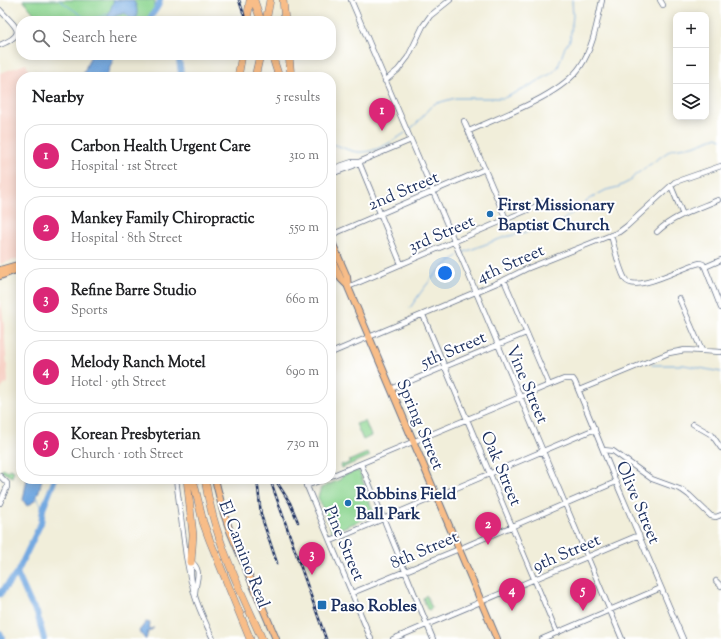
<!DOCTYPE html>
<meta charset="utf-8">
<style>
:root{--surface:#fff;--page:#f6f6f6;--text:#202124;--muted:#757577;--line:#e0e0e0;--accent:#db2777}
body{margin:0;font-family:"Sorts Mill Goudy",serif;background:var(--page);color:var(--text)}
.controls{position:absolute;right:12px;top:12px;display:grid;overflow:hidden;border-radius:8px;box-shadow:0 2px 10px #0003}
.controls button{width:36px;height:36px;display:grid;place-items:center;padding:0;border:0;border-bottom:1px solid var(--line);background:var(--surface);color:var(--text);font:20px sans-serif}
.you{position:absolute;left:445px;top:273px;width:14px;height:14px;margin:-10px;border:3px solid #fff;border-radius:50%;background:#1a73e8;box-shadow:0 0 0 6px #1a73e833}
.badge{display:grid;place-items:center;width:26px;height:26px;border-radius:50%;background:var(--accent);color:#fff;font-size:13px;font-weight:700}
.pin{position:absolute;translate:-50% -33px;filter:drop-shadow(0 1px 2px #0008)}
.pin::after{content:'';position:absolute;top:21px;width:14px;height:12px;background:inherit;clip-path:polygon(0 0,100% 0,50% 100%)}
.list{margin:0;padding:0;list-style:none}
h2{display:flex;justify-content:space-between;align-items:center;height:52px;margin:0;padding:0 16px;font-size:17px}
h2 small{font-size:13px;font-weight:400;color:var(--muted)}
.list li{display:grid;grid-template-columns:26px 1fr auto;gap:12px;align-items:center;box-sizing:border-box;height:64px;margin:0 8px 8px;padding:0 8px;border:1px solid var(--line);border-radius:16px}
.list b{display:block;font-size:15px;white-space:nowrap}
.list p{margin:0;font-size:13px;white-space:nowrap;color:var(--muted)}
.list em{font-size:13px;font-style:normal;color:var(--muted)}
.icon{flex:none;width:22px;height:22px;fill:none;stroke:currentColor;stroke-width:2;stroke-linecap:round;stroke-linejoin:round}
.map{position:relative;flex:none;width:721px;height:639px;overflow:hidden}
.search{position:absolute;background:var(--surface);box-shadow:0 2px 10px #0003;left:16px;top:16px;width:320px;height:44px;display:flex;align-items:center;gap:10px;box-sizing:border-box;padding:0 14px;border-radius:16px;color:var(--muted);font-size:15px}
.panel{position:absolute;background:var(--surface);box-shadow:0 2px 10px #0003;left:16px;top:72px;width:320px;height:412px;border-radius:16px}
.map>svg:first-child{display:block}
.built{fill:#f7d1c6}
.green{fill:#8dd691;stroke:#548278}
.water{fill:#73a9e1;stroke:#476ca0}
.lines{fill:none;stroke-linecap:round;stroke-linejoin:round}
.stream{stroke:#73a9e1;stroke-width:1}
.river{stroke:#73a9e1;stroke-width:6}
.minor-casing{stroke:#667289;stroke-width:6}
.major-casing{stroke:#667289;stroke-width:8}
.highway-casing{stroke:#667289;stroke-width:8}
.minor{stroke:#fff;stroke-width:4.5}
.major{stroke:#f8bd88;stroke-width:6}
.highway{stroke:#f8bd88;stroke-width:7}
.rail-casing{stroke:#1b2f5e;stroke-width:2.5}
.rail{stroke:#fff;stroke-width:1;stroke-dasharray:3;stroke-linecap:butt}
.highway-bridge-casing{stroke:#667289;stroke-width:8;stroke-linecap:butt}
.highway-bridge{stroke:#f8bd88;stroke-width:7}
.poi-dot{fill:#1f6fb2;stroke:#fff;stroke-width:1.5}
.labels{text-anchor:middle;stroke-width:4;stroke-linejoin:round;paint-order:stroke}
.street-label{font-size:17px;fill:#1b2f5e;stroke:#fff}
.poi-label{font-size:17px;font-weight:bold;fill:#1b2f5e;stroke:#fff;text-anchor:start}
</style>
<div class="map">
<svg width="721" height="639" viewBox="0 0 721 639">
<rect width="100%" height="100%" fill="#fff"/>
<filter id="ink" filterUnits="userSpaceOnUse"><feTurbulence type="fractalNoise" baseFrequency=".025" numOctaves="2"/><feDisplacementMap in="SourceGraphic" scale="8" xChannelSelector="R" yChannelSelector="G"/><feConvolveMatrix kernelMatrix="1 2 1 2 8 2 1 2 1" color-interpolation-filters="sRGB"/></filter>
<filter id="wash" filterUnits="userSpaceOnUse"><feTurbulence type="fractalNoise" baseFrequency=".012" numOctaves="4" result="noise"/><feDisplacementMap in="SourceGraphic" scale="16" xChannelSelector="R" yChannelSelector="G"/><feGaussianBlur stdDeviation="0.9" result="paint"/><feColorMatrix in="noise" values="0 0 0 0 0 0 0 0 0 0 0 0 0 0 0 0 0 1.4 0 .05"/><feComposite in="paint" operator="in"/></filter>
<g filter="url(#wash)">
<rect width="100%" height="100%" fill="#f1eeda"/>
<path class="built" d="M26,64L31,77H21V258L0,264V73Z
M0,301L3,315L8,381L0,390Z"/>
<path class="green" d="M23,0H155V9L148,21H39L38,18Z
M365,421L371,436L363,440L356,424Z
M367,453L370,456L342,468L341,466L342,464L344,465L350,462L349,461Z
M3,469L8,471L9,469L14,471L12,477L1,471Z
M356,471H359L367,492L366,494L375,515L332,532L318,497L321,488L341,479L342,476Z
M426,595L432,608L429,610L427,609L423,598Z"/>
<path class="water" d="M114,0H133C138,7 138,13 135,21H133L125,13L115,16L116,21H106Z
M91,55H115L106,77H82Z
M27,479H42C39,489 38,502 27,506L23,500Z
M146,622L150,623L149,629L154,628L148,632L146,639H145L139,631Z"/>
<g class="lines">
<path class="stream" d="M59,0L84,17L92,19L108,14
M409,130L416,124L434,104L455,98H504L524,89L552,73L558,67L565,47L570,40L573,16L572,0
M331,144C339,145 344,149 352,151C371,156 390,143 405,133
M462,253L505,237L544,228L559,223L572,213L580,208L589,199L606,190L618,187L630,181L635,175L672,149L693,146L717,137L721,139
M410,308C425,286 435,271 458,256
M652,365H684L721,372
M37,497L43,509"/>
<path class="river" d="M149,21C151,13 159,9 160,0
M179,77L181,73L179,60L182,55
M0,594L17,573
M0,633L2,639
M44,639L37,613L31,604L17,573L41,523L43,509L55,479"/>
</g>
</g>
<g filter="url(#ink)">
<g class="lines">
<g class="minor-casing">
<path id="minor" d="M351,0L476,292L622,639
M660,0L663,5
M0,10C15,27 29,33 0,45
M385,81L398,70L408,57L423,26L430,16L450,0
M464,121L506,219
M469,131C501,116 560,96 580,67C593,48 597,23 602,0
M359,162L401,264
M331,169L352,162H359
M331,174L353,166L359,162L411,140
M671,186L683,215
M657,232C673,216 697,209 718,200
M331,235L485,169
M611,235C615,249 618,266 625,279C635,295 686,265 700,263L703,264L705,267L721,308
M705,267L721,260
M504,280L549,385
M348,287L544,203
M679,298L702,351
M423,315L557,633
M331,353L504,280L526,269L619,232L627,226L675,182L721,166
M391,389L526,333
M579,390L669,353L685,350L721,352
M693,424L712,435L721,448
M603,450L613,451L652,479L682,490L689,495L711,516L716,517L721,515
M361,464L433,639
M0,476L7,483V487L0,503
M331,476L549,385L564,379H573L575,382L616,482L683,639
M176,479L186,556L191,582
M304,479L371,639
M306,486L324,479
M331,541L595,429
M190,561C204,570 195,581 195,594
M191,562C189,592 201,612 213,639
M716,581L721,586
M352,593L459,549L616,482
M393,639L639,535
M542,639L661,588"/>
</g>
<g class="major-casing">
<path id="major" d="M331,240L347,277L348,287L497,639
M331,257L341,279L348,286
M0,270L21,264
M0,276L21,268
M215,479L223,511L230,531L276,639"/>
</g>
<g class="highway-casing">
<path id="highway" d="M254,0L261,21
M283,0L285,21
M247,21L250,0
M266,21L270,0
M272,55L279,77
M289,55L291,77
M238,77L242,55
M187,479L193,535L191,562
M193,479L203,522L210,541L250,639
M205,479C213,536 239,587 262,639"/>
</g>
<use href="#minor" class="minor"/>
<use href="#major" class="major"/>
<use href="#highway" class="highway"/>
<g class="rail-casing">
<path id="rail" d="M239,0L246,21
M256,55L259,77
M257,479L261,515L277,563
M270,479L326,639
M275,479L290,503L298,522"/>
</g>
<use href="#rail" class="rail"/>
<g class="highway-bridge-casing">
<path id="highway-bridge" d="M255,77L260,55"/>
</g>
<use href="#highway-bridge" class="highway-bridge"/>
</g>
</g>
<g class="poi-dot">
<circle cx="490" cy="214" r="4"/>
<circle cx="348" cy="503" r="4"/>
<rect x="317" y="600" width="10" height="10" rx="2"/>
</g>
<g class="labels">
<g class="street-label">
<text transform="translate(403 190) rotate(-23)" y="6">2nd Street</text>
<text transform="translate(441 233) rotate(-23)" y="6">3rd Street</text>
<text transform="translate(510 263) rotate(-24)" y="6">4th Street</text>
<text transform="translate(453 349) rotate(-23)" y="6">5th Street</text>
<text transform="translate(528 384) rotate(67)" y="6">Vine Street</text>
<text transform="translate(421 424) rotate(67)" y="6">Spring Street</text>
<text transform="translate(502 468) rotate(67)" y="6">Oak Street</text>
<text transform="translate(639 502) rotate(67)" y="6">Olive Street</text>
<text transform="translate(345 543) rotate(67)" y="6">Pine Street</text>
<text transform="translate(424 549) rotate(-23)" y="6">8th Street</text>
<text transform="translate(566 552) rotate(-23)" y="6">9th Street</text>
<text transform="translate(245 554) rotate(69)" y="6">El Camino Real</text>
</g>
<g class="poi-label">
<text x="498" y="210">First Missionary<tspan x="498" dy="20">Baptist Church</tspan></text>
<text x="356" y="499">Robbins Field<tspan x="356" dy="20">Ball Park</tspan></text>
<text x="331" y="611">Paso Robles</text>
</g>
</g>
</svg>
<div class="controls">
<button>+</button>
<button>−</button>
<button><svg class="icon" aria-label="layers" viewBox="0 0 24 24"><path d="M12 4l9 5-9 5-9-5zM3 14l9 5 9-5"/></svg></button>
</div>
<div class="you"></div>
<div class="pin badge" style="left:382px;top:131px">1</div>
<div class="pin badge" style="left:488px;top:545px">2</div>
<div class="pin badge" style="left:312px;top:575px">3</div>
<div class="pin badge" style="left:512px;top:611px">4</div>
<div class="pin badge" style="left:583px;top:611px">5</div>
<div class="search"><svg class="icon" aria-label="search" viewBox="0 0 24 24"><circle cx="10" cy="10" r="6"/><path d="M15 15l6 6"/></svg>Search here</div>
<section class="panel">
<h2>Nearby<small>5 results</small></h2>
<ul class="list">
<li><span class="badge">1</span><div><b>Carbon Health Urgent Care</b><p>Hospital · 1st Street</p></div><em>310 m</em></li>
<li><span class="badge">2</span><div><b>Mankey Family Chiropractic</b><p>Hospital · 8th Street</p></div><em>550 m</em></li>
<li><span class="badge">3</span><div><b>Refine Barre Studio</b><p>Sports</p></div><em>660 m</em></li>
<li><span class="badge">4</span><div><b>Melody Ranch Motel</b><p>Hotel · 9th Street</p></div><em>690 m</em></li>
<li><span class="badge">5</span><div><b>Korean Presbyterian</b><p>Church · 10th Street</p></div><em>730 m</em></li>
</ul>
</section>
</div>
